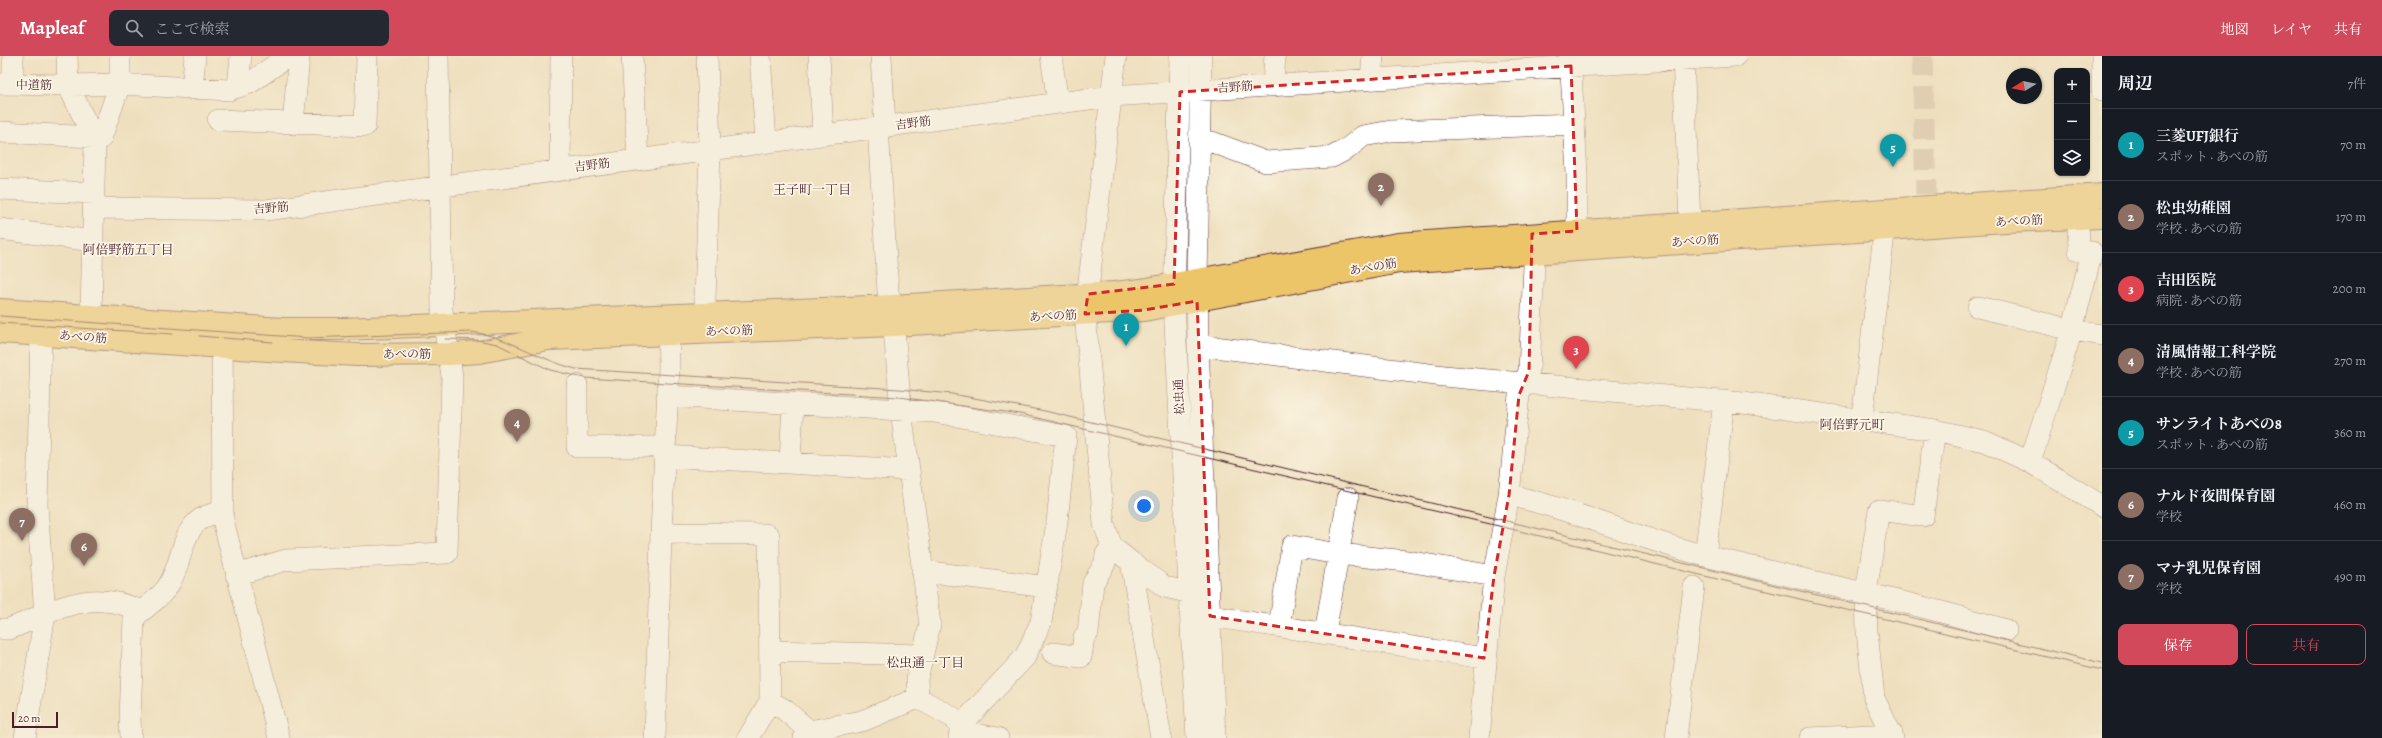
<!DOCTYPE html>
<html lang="ja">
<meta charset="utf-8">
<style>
:root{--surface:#171b24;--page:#242831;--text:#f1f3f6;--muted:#9ea1a6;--line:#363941;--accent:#d1495b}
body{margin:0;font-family:Alegreya,"Noto Serif JP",serif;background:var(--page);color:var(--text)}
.controls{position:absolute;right:12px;top:12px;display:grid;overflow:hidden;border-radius:8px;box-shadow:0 1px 3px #0004}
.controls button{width:36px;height:36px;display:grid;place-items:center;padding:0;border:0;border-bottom:1px solid var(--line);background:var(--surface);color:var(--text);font:20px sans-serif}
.compass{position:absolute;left:2006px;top:12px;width:36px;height:36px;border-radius:50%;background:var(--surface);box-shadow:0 1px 3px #0004;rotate:260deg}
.scale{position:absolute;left:12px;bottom:10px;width:46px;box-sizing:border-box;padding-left:4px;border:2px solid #4a1f2b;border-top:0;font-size:11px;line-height:14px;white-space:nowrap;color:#4a1f2b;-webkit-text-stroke:3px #fcf5e5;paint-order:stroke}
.you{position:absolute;left:1144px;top:450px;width:14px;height:14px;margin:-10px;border:3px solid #fff;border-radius:50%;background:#1a73e8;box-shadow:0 0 0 6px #1a73e833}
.badge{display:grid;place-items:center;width:26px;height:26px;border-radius:50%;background:var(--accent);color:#fff;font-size:13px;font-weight:700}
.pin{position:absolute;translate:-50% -33px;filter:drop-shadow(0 1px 2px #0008)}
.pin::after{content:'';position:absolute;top:21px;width:14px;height:12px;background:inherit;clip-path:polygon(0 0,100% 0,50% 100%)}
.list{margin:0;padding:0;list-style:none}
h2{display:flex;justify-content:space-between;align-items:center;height:52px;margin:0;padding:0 16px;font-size:17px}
h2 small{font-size:13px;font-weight:400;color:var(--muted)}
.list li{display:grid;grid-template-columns:26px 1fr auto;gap:12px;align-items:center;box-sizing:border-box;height:72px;padding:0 16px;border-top:1px solid var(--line)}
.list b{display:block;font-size:15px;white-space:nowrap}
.list p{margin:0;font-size:13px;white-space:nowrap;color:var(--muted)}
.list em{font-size:13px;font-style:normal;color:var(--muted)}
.actions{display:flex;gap:8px;padding:12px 16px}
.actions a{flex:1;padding:9px 0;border:1px solid var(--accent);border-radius:8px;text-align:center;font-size:14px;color:var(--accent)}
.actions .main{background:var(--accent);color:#fff}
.icon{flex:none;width:22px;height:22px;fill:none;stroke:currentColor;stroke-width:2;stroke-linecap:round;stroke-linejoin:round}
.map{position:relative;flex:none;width:2102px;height:682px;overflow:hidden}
header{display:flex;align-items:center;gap:24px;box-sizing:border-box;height:56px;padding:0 20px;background:var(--accent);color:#fff}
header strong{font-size:19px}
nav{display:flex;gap:22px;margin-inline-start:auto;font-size:14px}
.search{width:280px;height:36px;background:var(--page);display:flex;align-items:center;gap:10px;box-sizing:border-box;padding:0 14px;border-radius:8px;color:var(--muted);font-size:15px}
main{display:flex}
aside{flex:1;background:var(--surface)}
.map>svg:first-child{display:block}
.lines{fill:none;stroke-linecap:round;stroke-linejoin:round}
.minor-tunnel{stroke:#cdb9a1;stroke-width:21;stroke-dasharray:21 10;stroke-linecap:butt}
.minor-casing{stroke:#633c41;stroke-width:22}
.major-casing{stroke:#633c41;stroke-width:24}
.minor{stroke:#fff;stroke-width:21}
.major{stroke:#edc569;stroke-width:22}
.tram{stroke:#4a1f2b;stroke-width:1}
.marked{fill:none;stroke:#d62828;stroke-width:3;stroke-dasharray:8 5;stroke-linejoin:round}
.labels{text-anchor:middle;stroke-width:3.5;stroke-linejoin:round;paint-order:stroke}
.street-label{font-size:12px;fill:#4a1f2b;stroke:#fcf5e5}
.neighbourhood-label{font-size:13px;fill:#4a1f2b;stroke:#fcf5e5}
</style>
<header>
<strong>Mapleaf</strong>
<div class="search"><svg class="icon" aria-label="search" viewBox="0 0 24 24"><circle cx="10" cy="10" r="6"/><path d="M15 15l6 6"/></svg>ここで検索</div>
<nav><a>地図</a><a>レイヤ</a><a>共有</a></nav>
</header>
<main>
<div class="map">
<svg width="2102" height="682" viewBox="0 0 2102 682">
<rect width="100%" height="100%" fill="#fcf5e5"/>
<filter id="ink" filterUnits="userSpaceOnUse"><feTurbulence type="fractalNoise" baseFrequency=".025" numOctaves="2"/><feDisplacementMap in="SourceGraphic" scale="8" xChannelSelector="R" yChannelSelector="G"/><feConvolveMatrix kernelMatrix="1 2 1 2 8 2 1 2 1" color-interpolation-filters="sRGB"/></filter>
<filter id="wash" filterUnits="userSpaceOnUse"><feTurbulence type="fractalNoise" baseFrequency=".012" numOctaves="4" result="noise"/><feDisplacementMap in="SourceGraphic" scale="16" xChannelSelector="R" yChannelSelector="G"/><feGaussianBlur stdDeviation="0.9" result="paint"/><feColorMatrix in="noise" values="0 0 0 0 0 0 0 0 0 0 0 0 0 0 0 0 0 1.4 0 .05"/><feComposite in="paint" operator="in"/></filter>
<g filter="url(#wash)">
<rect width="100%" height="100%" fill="#eee0bf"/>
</g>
<g filter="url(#ink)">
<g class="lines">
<path class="minor-tunnel" d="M1922,0L1926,138"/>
<g class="minor-casing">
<path id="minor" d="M67,0L68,29L120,28L229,34L250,27L288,0
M632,0L638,104
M707,0L710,94L705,244L707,275
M760,0L766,85
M819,0L823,79
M881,0L885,70
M1051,0L1058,47
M1116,0L1085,258L1104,468L1112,491L1131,506L1161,682
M1180,0L1174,249L1197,682
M1201,0L1197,224L1198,289L1215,682
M1570,0L1577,117V175
M1683,0L1690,167
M2102,0V35
M1371,22L1373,0
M0,28L68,29L95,85L91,260
M13,28V0
M1273,29L1275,0
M238,31L241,0
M192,33L195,0
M218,64L365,70L367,0
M293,68L299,0
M878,71L888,236L892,250L901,355L930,568L917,623L918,642L954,662L964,676L998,682
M0,76L93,81
M95,85L101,82L120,28V0
M1212,86L1266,106L1332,101L1347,93L1363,80L1391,75L1574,68
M560,113L561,0
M0,133L94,137
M94,152L266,154L1111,40L1735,0
M0,173L93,185
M1978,251L2072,274L2102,279
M222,273L223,464L279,682
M1198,289L1444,320L1743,347L1935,374L1984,385L2030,406L2102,450
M577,329V391H664
M667,340L934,356L1066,380L1057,466L1041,566L1025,601L965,665L961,670L959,682
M1862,363L1883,187L1882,174
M664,400L908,414
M2030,406L2072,274L2092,196L2079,195L2078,162
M790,407L793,348
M1509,439C1576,454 1639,483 1706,500C1806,525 1907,544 2006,574
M661,477L765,478L769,480L770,645L748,682
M1705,500L1724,345
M1131,506L1165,531L1191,537
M922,515L1047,531
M236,519L286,504L447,497L452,320L442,255L438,0
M1210,560L1484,602
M1279,570L1292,490L1338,498L1407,505L1494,520
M0,573H9C57,554 89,531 141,555
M1325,577L1348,442
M771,595L922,599
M1053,597L1081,601L1084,581L1088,577L1093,527L1105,507L1106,498L1112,491
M770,645L785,654L809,675
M25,682L45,558L37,449L41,279
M131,682L130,662L134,562C144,552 161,542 168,530C187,500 178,461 222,456
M655,682L661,477L669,312L668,261
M804,682L809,675L862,665L918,642
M1479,682L1494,520L1509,439L1519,339L1529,315L1534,210L1533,179
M1676,682L1694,531
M1810,682L1892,678
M1893,682L1874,642L1867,575L1866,536L1879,454L1923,460L1935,374"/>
</g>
<g class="major-casing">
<path id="major" d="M0,254L282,273H344L892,250L1114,237L1141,234L1398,188L2102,139
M0,276L299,296L357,299L450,298L479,296L548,283L894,269L1144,254L1399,206L2006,165L2102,161"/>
</g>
<use href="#minor" class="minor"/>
<use href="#major" class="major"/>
<path class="tram" d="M0,260L308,282L471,276C508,280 539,304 576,313L899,333L952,338L1045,355L2102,607
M0,267L173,278
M199,280L273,286
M445,283L477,284L497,288L550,314L584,322L899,341L1020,358L1503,471L1783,539L2102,614"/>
</g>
</g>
<path d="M0 0H2102V682H0ZM1571,10L1577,175L1532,178L1529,315L1519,339L1509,439L1494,520L1484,602L1210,560L1197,245L1144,254L1085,258L1088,238L1174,228L1180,36Z" fill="#eee0bf" fill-opacity=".55" fill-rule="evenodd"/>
<path class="marked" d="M1571,10L1577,175L1532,178L1529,315L1519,339L1509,439L1494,520L1484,602L1210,560L1197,245L1144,254L1085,258L1088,238L1174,228L1180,36Z"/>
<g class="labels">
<g class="street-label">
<text x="34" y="33">中道筋</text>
<text transform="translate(1235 31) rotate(-4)" y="4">吉野筋</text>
<text transform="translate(913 67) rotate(-8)" y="4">吉野筋</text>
<text transform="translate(592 109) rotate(-7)" y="4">吉野筋</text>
<text transform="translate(271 152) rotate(-5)" y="4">吉野筋</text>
<text transform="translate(2019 165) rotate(-3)" y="4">あべの筋</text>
<text transform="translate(1695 185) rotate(-4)" y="4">あべの筋</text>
<text transform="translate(1373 211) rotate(-10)" y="4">あべの筋</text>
<text transform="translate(1053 260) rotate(-3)" y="4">あべの筋</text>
<text transform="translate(729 275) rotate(-2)" y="4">あべの筋</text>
<text transform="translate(83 281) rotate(4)" y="4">あべの筋</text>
<text x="407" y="302">あべの筋</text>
<text transform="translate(1179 341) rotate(-93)" y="4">松虫通</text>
</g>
<g class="neighbourhood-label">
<text x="812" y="138">王子町一丁目</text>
<text x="128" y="198">阿倍野筋五丁目</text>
<text x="1852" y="373">阿倍野元町</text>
<text x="925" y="611">松虫通一丁目</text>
</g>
</g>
</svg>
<div class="controls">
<button>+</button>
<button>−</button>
<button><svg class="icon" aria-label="layers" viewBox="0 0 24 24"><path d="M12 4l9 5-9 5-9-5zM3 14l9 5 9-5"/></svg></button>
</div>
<svg class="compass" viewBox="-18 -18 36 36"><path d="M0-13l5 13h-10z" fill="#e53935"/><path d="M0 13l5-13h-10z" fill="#9ea1a6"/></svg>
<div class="scale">20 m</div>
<div class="you"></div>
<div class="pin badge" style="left:1126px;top:290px;background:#0f9aa8">1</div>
<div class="pin badge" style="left:1381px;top:150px;background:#8d6e63">2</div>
<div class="pin badge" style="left:1576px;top:313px;background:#e0444e">3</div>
<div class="pin badge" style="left:517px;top:386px;background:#8d6e63">4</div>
<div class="pin badge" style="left:1893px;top:111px;background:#0f9aa8">5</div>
<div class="pin badge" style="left:84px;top:510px;background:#8d6e63">6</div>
<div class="pin badge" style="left:22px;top:485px;background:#8d6e63">7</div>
</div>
<aside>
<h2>周辺<small>7件</small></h2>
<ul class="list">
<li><span class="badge" style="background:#0f9aa8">1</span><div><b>三菱UFJ銀行</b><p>スポット · あべの筋</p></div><em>70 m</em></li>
<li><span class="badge" style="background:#8d6e63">2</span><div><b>松虫幼稚園</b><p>学校 · あべの筋</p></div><em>170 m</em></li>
<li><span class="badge" style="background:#e0444e">3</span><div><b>吉田医院</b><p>病院 · あべの筋</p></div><em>200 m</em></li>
<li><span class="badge" style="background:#8d6e63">4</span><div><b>清風情報工科学院</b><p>学校 · あべの筋</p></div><em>270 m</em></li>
<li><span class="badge" style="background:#0f9aa8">5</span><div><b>サンライトあべの8</b><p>スポット · あべの筋</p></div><em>360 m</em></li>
<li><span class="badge" style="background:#8d6e63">6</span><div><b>ナルド夜間保育園</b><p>学校</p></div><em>460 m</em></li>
<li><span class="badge" style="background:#8d6e63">7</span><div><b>マナ乳児保育園</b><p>学校</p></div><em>490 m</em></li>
</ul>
<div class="actions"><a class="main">保存</a><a>共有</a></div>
</aside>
</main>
